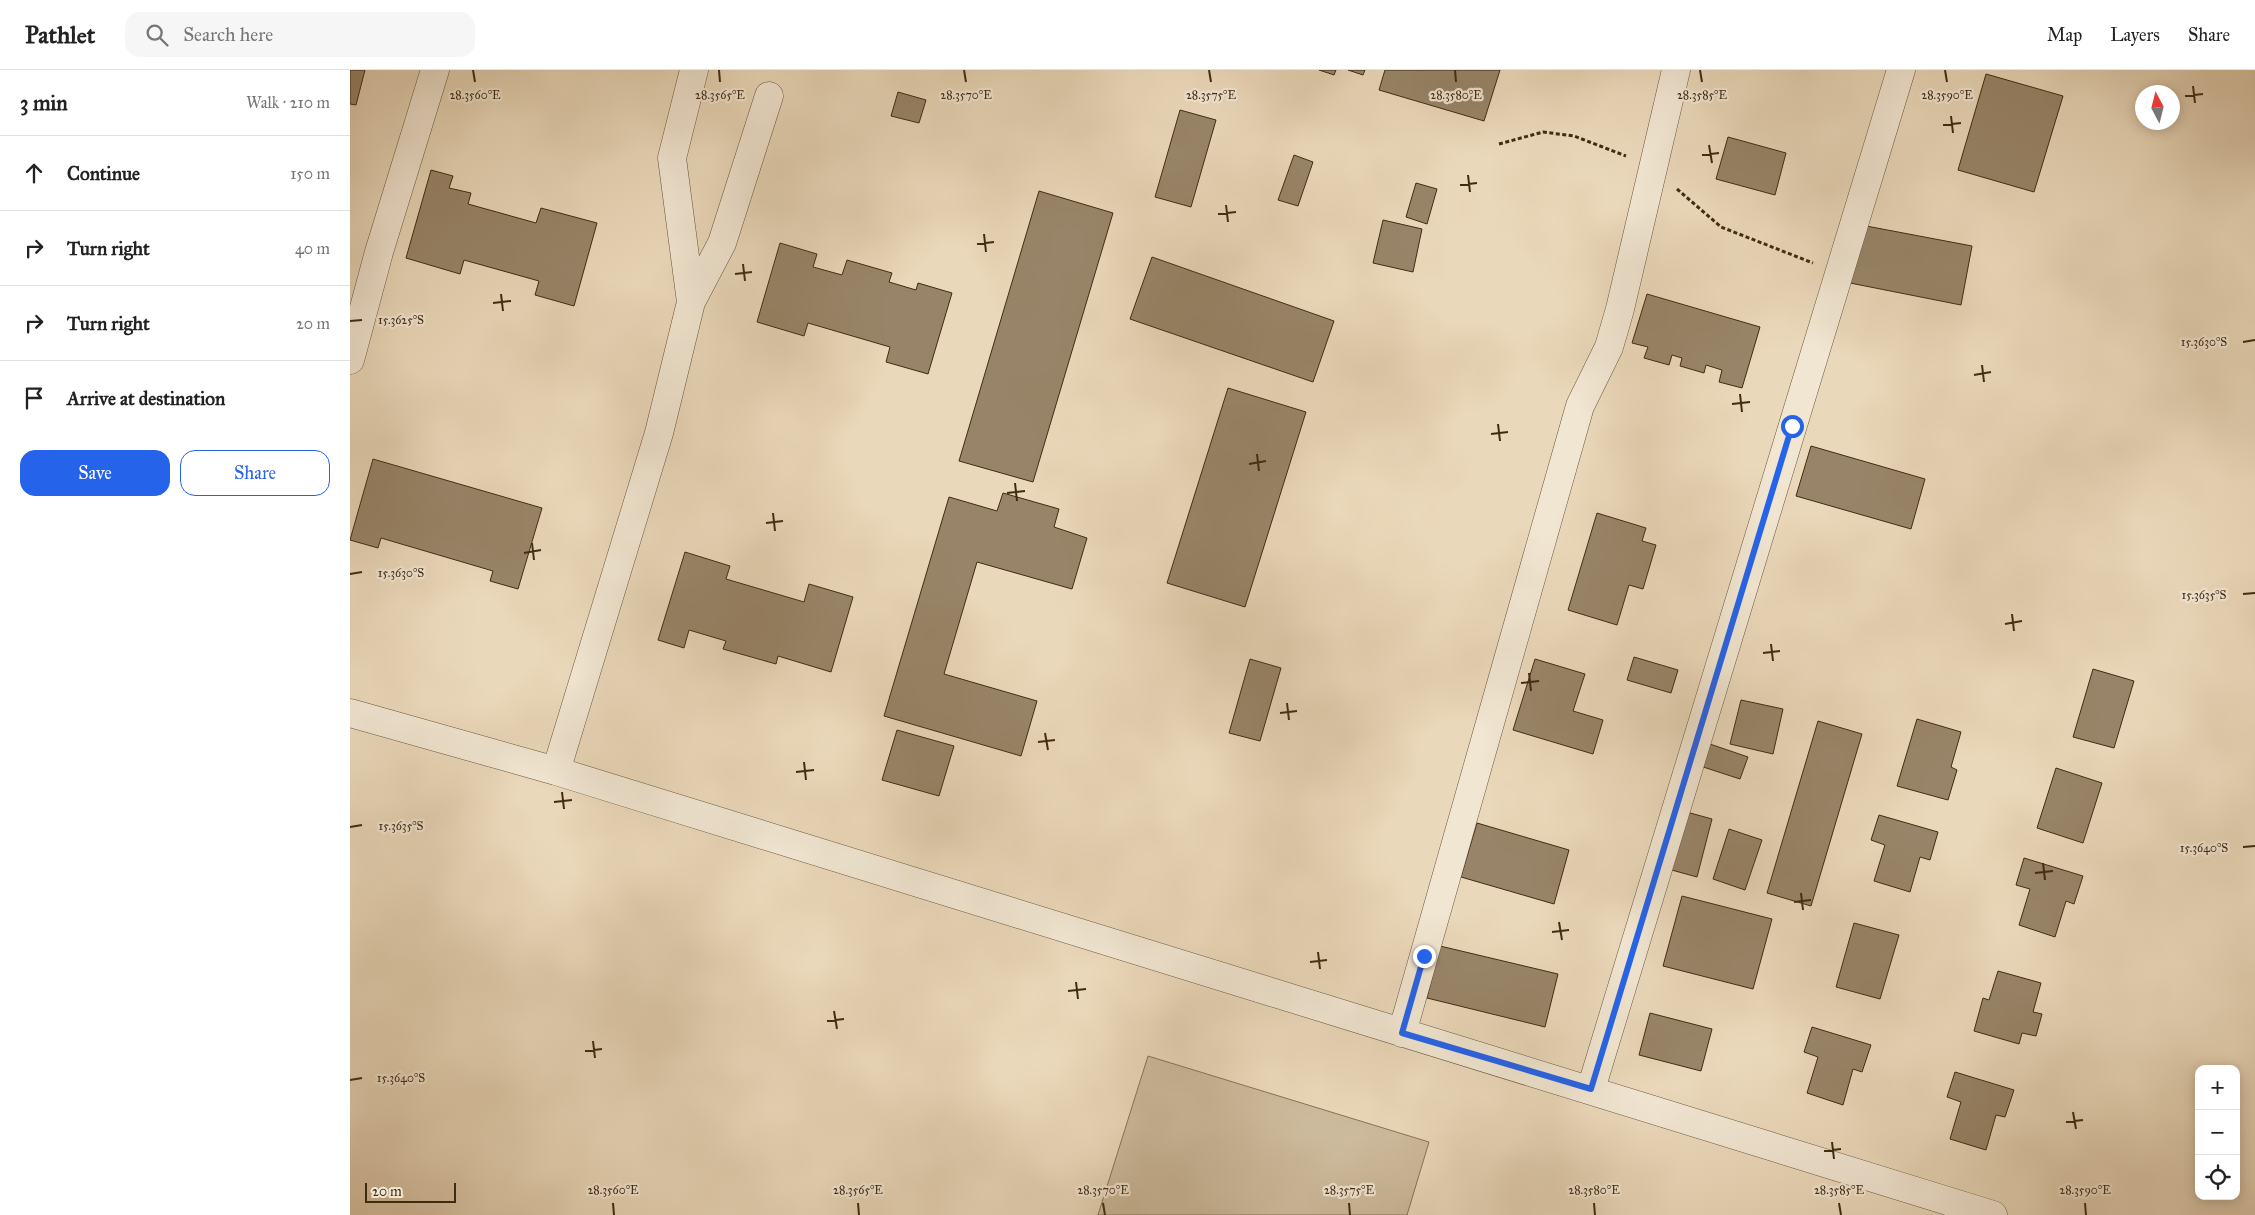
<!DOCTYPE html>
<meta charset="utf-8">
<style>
:root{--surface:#fff;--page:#f6f6f6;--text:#222;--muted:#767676;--line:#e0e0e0;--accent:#2563eb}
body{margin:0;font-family:"IM FELL Great Primer",serif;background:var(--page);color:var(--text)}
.controls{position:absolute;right:15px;bottom:15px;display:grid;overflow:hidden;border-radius:10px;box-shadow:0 2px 12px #0003}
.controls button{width:45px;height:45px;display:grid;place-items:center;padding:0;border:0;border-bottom:1px solid var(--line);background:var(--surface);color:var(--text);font:25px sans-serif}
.compass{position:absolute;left:1785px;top:15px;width:45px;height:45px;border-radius:50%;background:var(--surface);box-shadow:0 2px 12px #0003;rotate:353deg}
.scale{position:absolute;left:15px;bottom:12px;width:91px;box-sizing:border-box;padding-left:5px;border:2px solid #3f2b12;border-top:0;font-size:14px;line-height:18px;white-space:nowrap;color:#3f2b12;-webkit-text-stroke:4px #f1e6d2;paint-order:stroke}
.stop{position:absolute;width:15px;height:15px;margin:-11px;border:4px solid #2563eb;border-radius:50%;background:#fff}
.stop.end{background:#2563eb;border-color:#fff;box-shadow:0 1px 5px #0008}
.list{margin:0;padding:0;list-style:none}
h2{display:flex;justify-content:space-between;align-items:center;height:65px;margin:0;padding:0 20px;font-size:21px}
h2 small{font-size:16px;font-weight:400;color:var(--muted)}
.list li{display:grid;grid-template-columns:32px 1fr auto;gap:15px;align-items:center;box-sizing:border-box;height:75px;padding:0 20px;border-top:1px solid var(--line)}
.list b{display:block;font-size:19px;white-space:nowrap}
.list em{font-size:16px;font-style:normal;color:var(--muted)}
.actions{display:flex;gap:10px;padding:15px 20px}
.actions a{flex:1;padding:11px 0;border:1px solid var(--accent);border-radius:15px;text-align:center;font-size:18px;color:var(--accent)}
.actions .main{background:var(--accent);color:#fff}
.icon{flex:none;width:28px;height:28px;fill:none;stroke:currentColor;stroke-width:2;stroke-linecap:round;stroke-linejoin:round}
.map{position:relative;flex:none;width:1905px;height:1145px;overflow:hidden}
header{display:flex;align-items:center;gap:30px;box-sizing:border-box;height:70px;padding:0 25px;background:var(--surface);border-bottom:1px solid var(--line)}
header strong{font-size:24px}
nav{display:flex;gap:28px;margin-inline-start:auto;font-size:18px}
.search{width:350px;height:45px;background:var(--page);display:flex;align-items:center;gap:12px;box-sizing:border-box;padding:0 18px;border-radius:15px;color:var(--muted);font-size:19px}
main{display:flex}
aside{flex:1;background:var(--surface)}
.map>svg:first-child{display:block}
.green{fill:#cdbb9d;stroke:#867358}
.building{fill:#988569;stroke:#3f2b12}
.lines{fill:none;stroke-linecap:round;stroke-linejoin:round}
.street-casing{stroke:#6a563c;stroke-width:29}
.path{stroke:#3f2b12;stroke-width:3;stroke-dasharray:4 2.5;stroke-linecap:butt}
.street{stroke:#f1e6d2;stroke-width:28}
.route{stroke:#2563eb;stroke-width:6}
.ticks{fill:none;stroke:#3f2b12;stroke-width:2}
.ticks-label{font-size:12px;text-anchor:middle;fill:#3f2b12;stroke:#f1e6d2;stroke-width:4.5;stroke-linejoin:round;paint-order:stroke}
</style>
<header>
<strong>Pathlet</strong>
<div class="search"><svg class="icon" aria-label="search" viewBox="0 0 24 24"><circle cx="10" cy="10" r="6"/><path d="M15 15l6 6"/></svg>Search here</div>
<nav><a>Map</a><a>Layers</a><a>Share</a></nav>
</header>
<main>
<aside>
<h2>3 min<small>Walk · 210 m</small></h2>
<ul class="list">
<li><svg class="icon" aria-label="ahead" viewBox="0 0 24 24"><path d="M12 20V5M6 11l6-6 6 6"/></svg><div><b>Continue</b></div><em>150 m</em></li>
<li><svg class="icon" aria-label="right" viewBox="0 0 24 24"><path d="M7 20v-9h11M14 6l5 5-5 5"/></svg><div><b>Turn right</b></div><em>40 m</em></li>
<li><svg class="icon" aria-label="right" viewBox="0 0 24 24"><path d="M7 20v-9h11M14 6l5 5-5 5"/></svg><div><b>Turn right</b></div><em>20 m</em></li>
<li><svg class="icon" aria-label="arrive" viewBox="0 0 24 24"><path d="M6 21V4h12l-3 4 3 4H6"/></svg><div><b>Arrive at destination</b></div></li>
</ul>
<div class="actions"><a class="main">Save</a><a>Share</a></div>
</aside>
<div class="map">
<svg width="1905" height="1145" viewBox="0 0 1905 1145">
<rect width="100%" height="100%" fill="#ead8ba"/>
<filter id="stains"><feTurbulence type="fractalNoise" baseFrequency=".004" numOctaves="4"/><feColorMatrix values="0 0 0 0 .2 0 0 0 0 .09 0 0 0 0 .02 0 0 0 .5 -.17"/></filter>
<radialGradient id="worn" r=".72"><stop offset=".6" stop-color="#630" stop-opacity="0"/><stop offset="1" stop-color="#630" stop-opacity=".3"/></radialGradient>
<path class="green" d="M798,986L1079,1072L1057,1145H748Z"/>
<path class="building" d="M0,0H15L6,35L0,34Z
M969,0H986L984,5Z
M998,0H1015L1013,5Z
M1035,0H1150L1134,51L1029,20Z
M1636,4L1713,26L1684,122L1608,100Z
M548,22L576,30L569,53L541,46Z
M830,40L866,50L841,137L805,127Z
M1378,67L1436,83L1425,125L1366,109Z
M944,85L963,92L948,136L928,130Z
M81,100L103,106L99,118L121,123L118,134L186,153L191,138L247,153L224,236L185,225L189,211L114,190L110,204L56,188Z
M1066,113L1087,119L1077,154L1056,147Z
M689,121L763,143L683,412L609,391Z
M1033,150L1072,159L1063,202L1023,193Z
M1511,155L1622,176L1611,235L1500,213Z
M430,173L467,184L463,197L492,205L497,190L542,203L539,212L566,220L568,213L602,223L578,304L536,292L540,277L458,253L454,266L407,252Z
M802,187L984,251L963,312L780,249Z
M1297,224L1410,257L1392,318L1369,312L1372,300L1356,295L1354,303L1330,296L1332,288L1322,285L1319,295L1294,288L1298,277L1282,273Z
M878,318L956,342L895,537L817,513Z
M1461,376L1575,409L1561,459L1446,426Z
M23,389L192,438L168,519L140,511L143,501L31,468L28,478L0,470Z
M653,423L709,439L704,457L737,468L722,519L627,492L594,604L687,631L671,686L534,646L599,427L647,441Z
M1247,443L1296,458L1292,471L1306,475L1293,519L1279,515L1267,555L1218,540Z
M335,482L380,496L376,509L454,532L459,514L503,527L481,602L428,586L426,594L373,579L376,571L339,560L334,578L308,570Z
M1284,587L1328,600L1321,623L1277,610Z
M900,589L931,598L910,671L879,663Z
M1185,589L1235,604L1223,641L1253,650L1243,684L1163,660Z
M1743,599L1784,611L1764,678L1723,667Z
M1391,630L1433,639L1423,684L1380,674Z
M1567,649L1611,662L1601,697L1607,700L1598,730L1547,716Z
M1468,651L1512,664L1461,836L1417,823Z
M547,660L604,676L589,726L532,710Z
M1354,672L1398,687L1390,709L1347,695Z
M1706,698L1752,713L1733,773L1687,758Z
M1333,741L1362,749L1347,807L1318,799Z
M1529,745L1588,762L1580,790L1570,787L1560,822L1524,811L1535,775L1521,770Z
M1127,753L1219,780L1204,834L1111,807Z
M1379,759L1412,770L1395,820L1363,809Z
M1674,788L1733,806L1724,834L1716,831L1705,867L1669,855L1680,819L1666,815Z
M1332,826L1422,849L1403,919L1313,896Z
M1504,853L1549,865L1530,929L1486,917Z
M1090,876L1208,904L1195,957L1077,928Z
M1648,901L1691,913L1683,942L1692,944L1686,966L1672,963L1669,974L1624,961L1633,928L1639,930Z
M1300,943L1362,959L1351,1001L1289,985Z
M1462,957L1521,975L1512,1002L1503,999L1493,1035L1457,1023L1468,987L1454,982Z
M1605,1002L1664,1020L1655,1047L1646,1045L1636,1080L1600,1069L1611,1032L1597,1027Z"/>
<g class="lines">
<g class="street-casing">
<path id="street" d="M341,232L372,173L419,26
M0,290L29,182L85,0
M0,643L206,701L1643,1145
M206,701L309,363L341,232L322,88L344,0
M1052,963L1230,336L1259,277L1270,239L1326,0
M1241,1019L1551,0"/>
</g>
<path class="path" d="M1149,74L1193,62L1224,66L1276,86
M1327,119L1371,157L1463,193"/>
<use href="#street" class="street"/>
</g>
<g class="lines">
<path class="route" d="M1074,886L1052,963L1241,1019L1442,356"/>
</g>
<path class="ticks" d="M123,0L125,12M369,0L370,12M614,0L616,12M859,0L861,12M1105,0L1106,12M1350,0L1352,12M1595,0L1597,12M1843,16L1845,33M1835,26L1853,24M1601,46L1603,63M1593,55L1611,53M1359,75L1362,93M1352,85L1369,83M1118,105L1120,122M1110,115L1127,113M876,135L878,152M868,144L886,142M634,164L636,182M627,174L644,172M393,194L395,211M385,204L402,202M151,224L153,241M143,233L161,231M0,251L12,250M1893,272L1905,270M1632,295L1634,312M1624,305L1641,302M1390,324L1392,342M1382,334L1400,332M1148,354L1150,371M1141,364L1158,362M907,384L909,401M899,394L916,391M665,413L667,431M657,423L675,421M423,443L425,461M416,453L433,451M182,473L184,490M174,483L191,480M0,504L12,502M1893,524L1905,523M1662,544L1664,561M1655,554L1672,551M1421,574L1423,591M1413,583L1430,581M1179,603L1181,621M1171,613L1189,611M937,633L939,650M930,643L947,641M695,663L698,680M688,672L705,670M454,692L456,710M446,702L464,700M212,722L214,739M204,732L222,730M0,757L12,755M1893,777L1905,776M1693,793L1695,810M1685,803L1703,801M1451,823L1453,840M1444,832L1461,830M1209,852L1212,870M1202,862L1219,860M968,882L970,899M960,892L977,890M726,912L728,929M718,921L736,919M484,941L487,959M477,951L494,949M243,971L245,988M235,981L252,979M0,1010L12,1008M1723,1042L1726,1059M1716,1052L1733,1050M1482,1072L1484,1089M1474,1081L1491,1079M263,1133L264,1145M508,1133L509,1145M753,1133L755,1145M999,1133L1000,1145M1244,1133L1245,1145M1489,1133L1491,1145M1735,1133L1736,1145"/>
<g class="ticks-label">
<text x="125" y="29">28.3560°E</text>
<text x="370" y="29">28.3565°E</text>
<text x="616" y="29">28.3570°E</text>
<text x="861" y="29">28.3575°E</text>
<text x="1106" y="29">28.3580°E</text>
<text x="1352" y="29">28.3585°E</text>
<text x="1597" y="29">28.3590°E</text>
<text x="51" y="254">15.3625°S</text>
<text x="1854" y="276">15.3630°S</text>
<text x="51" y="507">15.3630°S</text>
<text x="1854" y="529">15.3635°S</text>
<text x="51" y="760">15.3635°S</text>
<text x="1854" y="782">15.3640°S</text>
<text x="51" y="1012">15.3640°S</text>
<text x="263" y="1124">28.3560°E</text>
<text x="508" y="1124">28.3565°E</text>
<text x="753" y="1124">28.3570°E</text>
<text x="999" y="1124">28.3575°E</text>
<text x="1244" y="1124">28.3580°E</text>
<text x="1489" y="1124">28.3585°E</text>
<text x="1735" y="1124">28.3590°E</text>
</g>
<rect width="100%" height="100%" filter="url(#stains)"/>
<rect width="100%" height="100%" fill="url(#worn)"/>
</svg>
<div class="controls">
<button>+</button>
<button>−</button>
<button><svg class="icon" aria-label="locate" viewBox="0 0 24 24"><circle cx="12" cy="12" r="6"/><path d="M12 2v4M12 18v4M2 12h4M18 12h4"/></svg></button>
</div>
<svg class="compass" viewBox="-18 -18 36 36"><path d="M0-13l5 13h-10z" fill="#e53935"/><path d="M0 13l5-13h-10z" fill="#767676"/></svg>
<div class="scale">20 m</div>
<div class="stop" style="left:1442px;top:356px"></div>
<div class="stop end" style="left:1074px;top:886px"></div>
</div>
</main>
